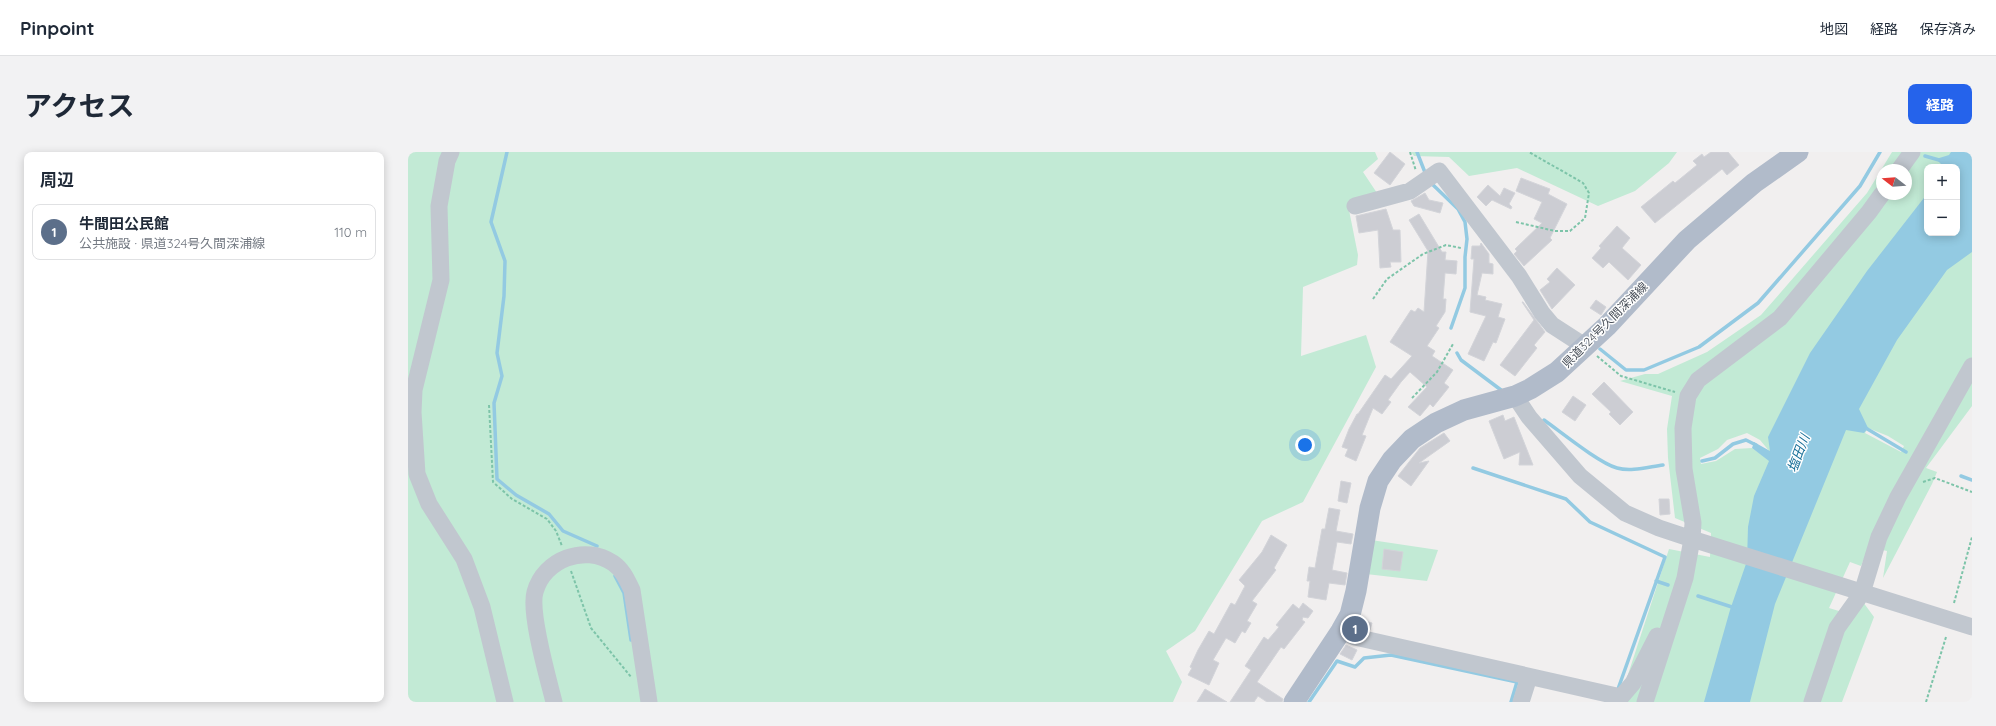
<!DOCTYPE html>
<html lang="ja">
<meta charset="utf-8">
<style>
:root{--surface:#fff;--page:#f2f2f3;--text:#1f2937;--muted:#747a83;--line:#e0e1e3;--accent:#2563eb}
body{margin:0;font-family:Quicksand,"Noto Sans JP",sans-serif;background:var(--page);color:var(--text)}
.controls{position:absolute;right:12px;top:12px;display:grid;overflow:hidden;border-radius:8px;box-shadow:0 2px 10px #0003}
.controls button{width:36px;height:36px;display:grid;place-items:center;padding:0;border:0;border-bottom:1px solid var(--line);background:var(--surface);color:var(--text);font:20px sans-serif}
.compass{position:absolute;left:1468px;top:12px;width:36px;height:36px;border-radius:50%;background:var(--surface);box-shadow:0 2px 10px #0003;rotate:287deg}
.you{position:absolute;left:897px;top:293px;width:14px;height:14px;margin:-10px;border:3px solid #fff;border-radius:50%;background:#1a73e8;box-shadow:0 0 0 6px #1a73e833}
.badge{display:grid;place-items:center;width:26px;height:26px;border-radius:50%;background:var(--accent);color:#fff;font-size:13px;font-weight:700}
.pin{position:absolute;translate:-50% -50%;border:2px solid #fff;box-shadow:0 1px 4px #0006}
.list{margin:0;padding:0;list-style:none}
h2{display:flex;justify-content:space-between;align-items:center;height:52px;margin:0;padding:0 16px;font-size:17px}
h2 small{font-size:13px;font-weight:400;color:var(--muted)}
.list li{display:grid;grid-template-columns:26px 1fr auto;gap:12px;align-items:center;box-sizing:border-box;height:56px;margin:0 8px 8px;padding:0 8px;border:1px solid var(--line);border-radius:8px}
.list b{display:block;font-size:15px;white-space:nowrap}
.list p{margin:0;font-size:13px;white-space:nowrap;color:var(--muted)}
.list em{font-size:13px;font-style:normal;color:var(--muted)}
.map{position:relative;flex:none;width:1564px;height:550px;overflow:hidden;border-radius:8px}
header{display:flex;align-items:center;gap:24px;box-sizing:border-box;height:56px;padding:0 20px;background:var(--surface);border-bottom:1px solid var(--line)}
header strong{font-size:19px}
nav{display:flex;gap:22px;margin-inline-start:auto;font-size:14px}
.intro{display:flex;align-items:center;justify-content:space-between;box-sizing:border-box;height:96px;padding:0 24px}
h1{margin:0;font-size:28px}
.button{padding:10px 18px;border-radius:8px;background:var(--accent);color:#fff;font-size:14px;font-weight:700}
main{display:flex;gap:24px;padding:0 24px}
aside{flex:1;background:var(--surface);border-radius:8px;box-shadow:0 2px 10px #0003}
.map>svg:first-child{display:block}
.green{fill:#c2ead5;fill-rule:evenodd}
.water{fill:#93cae2}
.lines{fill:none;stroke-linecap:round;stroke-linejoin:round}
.stream{stroke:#93cae2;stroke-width:3.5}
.building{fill:#cccdd3;stroke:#d3d4d9}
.path{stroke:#7dc4a9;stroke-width:2;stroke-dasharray:3 2;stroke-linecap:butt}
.minor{stroke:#c1c7cf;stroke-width:17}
.major{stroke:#b1bbca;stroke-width:21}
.labels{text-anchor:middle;stroke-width:3;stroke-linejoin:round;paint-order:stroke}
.street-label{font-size:12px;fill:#49505a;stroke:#fff}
.water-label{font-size:13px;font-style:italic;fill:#1b729a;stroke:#fff}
</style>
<header>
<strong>Pinpoint</strong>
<nav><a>地図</a><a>経路</a><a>保存済み</a></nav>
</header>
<div class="intro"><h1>アクセス</h1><a class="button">経路</a></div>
<main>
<aside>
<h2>周辺<small></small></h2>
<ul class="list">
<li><span class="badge" style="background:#5c6f8a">1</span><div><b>牛間田公民館</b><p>公共施設 · 県道324号久間深浦線</p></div><em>110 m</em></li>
</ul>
</aside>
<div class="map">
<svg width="1564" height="550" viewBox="0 0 1564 550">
<rect width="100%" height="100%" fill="#f1efef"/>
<path class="green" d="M0,0H967L970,7L955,20L969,41L940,53L950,103L949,113L895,135L893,204L958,183L968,215L895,350L854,369L787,479L758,499L774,530L765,550H0Z
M1003,0H1269L1261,11L1227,39L1190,54L1109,16L1061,24L1041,5L1006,4Z
M1484,0H1550L1542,15H1519V51L1362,300L1352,288L1339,281L1319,288L1310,297L1292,306L1293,312L1308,309L1327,297L1344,296L1361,308L1369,307L1308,550H1211L1261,397L1302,405L1303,381L1267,366L1260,306L1259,277L1264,244L1212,229L1237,222H1250L1299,200L1353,163L1459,41ZM1474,18H1498V42H1474Z
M1564,39V254L1518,316L1529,320L1524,332L1475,426L1479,399L1461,395L1453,414L1442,410L1421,456L1444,463L1455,450L1466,465L1434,550H1324L1388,332L1549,81ZM1460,276L1480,284L1496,294L1493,300L1457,281Z
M963,388L1030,398L1019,429L958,422Z"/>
<path class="water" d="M1543,0H1564V100L1539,118L1489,188L1451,257L1460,276L1456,281L1438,278L1367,452L1342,550H1296L1322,458L1339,409L1340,375L1346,344L1361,309L1344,296L1346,290L1362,299L1360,285L1402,201L1459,119L1519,42V81H1549V15H1536L1528,7L1541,3Z"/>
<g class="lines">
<path class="stream" d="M99,0L83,70L97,109L96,144L89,201L94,224L86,251L89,327L108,343L141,362L155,379L189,394
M1009,0L1018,23
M1517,4L1531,8
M1022,30L1050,57L1057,70L1059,87L1057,105V136L1043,176
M1192,197L1218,218H1236L1291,195L1350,151L1452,34L1472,0
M1049,201L1053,208L1093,238
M1136,268C1153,280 1191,311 1209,316C1223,320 1240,315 1255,313
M1456,275L1498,300
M1294,309L1307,306L1325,292L1338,288L1348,293
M1065,316L1158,347L1182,370L1257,405L1210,537
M1553,324L1564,328
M207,424L216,441L223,488
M1248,429L1260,433
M1290,444L1327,456
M901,550L929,509L947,515L956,506L983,503L1109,530L1103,550"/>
</g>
<path class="building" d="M982,0L997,12L982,33L966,21Z
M1303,0H1320L1331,13L1319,23L1314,17L1247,71L1233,55L1265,29L1267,31L1289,13L1285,9L1294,2L1296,5Z
M1113,26L1142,37L1140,42L1159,52L1142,86L1144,88L1116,114L1106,102L1109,99L1107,97L1134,71L1126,67L1134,50L1108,39Z
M1080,33L1092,44L1096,36L1107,41L1101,52L1104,55L1103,57L1084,48L1078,54L1069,45Z
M1017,41L1021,48L1035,51L1032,61L1006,54L1003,49Z
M978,57L985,78H992L993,110H982L983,115L972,116L970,78L951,81L948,64Z
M1011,62L1034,100H1038L1037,108L1049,109L1048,122L1037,121L1035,147H1038L1037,160L1028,174L1031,176L1019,194L1027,199L1024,204L1045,218L1036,231L1041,235L1025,255L1022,252L1012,264L1000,255L1019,235L1002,220L993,230L980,248L983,250L974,262L965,256L954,283L958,284L948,309L937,304L940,297L934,295L941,277L949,262H950L977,223L983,227L1004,204L982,190L1003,158L1007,160L1010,156L1016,160L1020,99L1001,68Z
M1209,74L1222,86L1214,96L1233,113L1220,128L1201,110L1195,116L1184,106L1193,96L1191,94Z
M1073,91L1081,102V111L1085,112V122L1074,121L1069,143L1078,145L1077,148L1094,152L1090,165L1097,167L1088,191L1085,190L1076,209L1060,202L1078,164L1062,160L1066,107H1063L1064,94H1072Z
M1149,116L1167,133L1144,157L1132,138L1142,130L1139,127Z
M1188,148L1198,155L1193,163L1182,156Z
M1114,150H1115L1137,180L1126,193L1129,196L1107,224L1092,213L1126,168Z
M1196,230L1225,260L1212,273L1201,262L1203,260L1184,242Z
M1165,244L1178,253L1167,269L1154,260Z
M1095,263L1097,269L1106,265L1125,313H1111L1112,300L1096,307L1081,269Z
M1036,281L1042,289L1011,311L1021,309L1003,334L990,324L1012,296Z
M933,329L943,331L939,351L930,349Z
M1251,347H1261L1262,362L1252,363Z
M921,356L932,358L928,379L945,382L943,392L929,390L924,418L939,421L937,433L921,431L918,448L900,445L902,429H899L901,415L907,416L914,377H917Z
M863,383L879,393L866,416L868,418L844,449L849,452L839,469L843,471L837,481L834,479L827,491L818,486L805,508L811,511L801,533L780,523L784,516L782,515L790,498L801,479L806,482L823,451L827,453L837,434L831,428L854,400Z
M976,397L995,400L992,419L974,417Z
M895,451L905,459L900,466L895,465L894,468L897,470L876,497L873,495L849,530L875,547L874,550H859L850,544L846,550H822L843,518L837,514L856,485L860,488L871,475L868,473L885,452L891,457Z
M953,468L964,471L962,478L949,475Z
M938,493L949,498L944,508L932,502Z
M797,537L819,550H789Z"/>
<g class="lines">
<path class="path" d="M1002,0L1008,19
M1108,70L1147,79H1162L1177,66L1181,41L1175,31L1121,0
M965,147L979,127L1015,102L1038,93L1053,96
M1189,204L1213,224L1267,240
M1004,246L1029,220L1045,192
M81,253L85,330L104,347L139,367L148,379L154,394
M1515,330L1527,326L1564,340
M163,419L183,476L223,525
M1546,451L1564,385
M1518,550L1538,485"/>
<path class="minor" d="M43,0L39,9L31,54L33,128L6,238L5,260L9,322L21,352L56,407L74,455L97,550
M1491,18L1504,0
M947,54L1002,39L1031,19L1111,124L1134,161L1144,173L1178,195
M1107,244L1121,265L1172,324L1217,361L1251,376L1284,387L1564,475
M933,479L947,485L1213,545L1225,531L1249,484
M146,550C140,526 121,461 127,440C136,407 177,392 205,411C215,418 219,428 224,438L241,550
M1113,550L1121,525
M1237,550L1277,426L1284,387L1285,371L1276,317L1275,276L1280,244L1290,228L1372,166L1461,60L1474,42
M1404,550L1429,476L1454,441L1471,385L1490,345L1564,214"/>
<path class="major" d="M886,550L933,479L942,463L948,439L962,356L970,329L984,308L1004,287L1028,271L1056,258L1107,244L1122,237L1149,220L1199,174L1279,88L1346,31L1390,0"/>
</g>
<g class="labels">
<g class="street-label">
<text transform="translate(1197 173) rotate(-45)" y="4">県道324号久間深浦線</text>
</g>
<g class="water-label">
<text transform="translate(1390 301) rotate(-69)" y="5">塩田川</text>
</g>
</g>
</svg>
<div class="controls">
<button>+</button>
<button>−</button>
</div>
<svg class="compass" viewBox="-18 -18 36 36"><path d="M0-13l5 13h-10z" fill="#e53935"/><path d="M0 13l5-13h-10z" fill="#747a83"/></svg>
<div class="you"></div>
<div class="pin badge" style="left:947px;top:477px;background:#5c6f8a">1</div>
</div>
</main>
